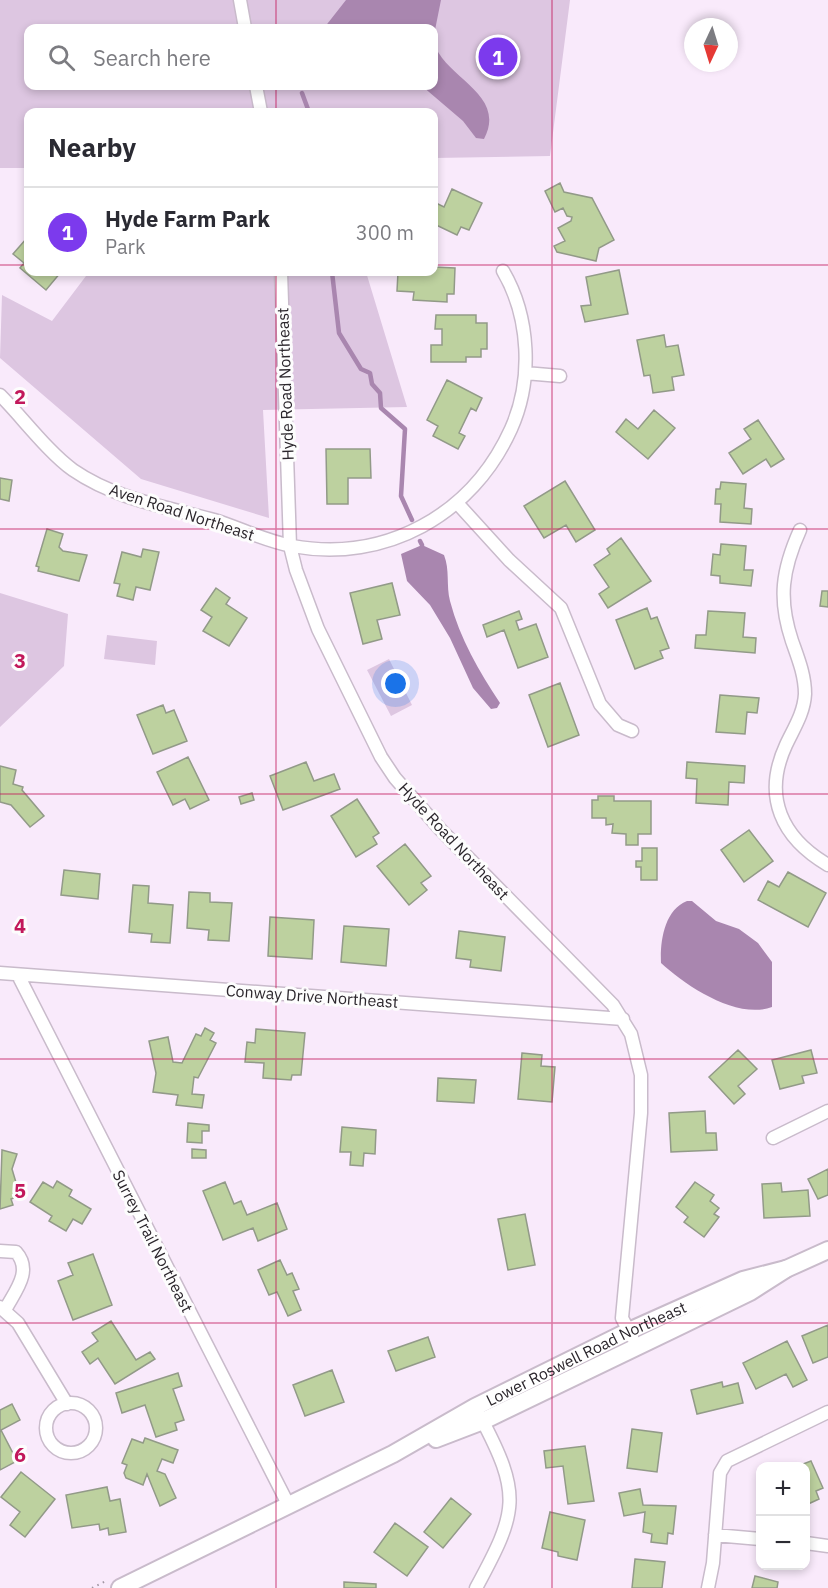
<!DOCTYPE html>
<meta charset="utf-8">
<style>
:root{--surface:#fff;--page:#f7f7f7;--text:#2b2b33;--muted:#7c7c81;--line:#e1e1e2;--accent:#7c3aed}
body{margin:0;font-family:"IBM Plex Sans",sans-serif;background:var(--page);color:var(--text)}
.controls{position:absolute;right:18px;bottom:18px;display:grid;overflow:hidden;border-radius:12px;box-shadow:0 3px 9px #0003}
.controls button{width:54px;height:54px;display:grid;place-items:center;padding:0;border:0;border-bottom:2px solid var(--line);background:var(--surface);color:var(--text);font:30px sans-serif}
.compass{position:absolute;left:684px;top:18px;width:54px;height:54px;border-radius:50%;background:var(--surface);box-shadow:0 3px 9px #0003;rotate:184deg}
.you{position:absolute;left:396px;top:684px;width:21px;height:21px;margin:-15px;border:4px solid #fff;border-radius:50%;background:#1a73e8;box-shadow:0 0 0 9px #1a73e833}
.badge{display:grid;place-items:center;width:39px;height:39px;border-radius:50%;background:var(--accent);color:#fff;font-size:20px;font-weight:700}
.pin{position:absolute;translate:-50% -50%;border:3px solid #fff;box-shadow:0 2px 6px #0006}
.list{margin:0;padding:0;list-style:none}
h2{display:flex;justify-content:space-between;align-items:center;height:78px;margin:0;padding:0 24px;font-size:26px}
h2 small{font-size:20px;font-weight:400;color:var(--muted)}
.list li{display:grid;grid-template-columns:39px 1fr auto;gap:18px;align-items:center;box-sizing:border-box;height:90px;padding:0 24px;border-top:2px solid var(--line)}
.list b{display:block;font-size:22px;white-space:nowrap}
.list p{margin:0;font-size:20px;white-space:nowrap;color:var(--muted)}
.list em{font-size:20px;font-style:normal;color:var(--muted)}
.icon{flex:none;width:33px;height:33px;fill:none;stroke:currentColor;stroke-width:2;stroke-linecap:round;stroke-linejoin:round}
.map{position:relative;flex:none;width:828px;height:1588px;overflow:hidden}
.search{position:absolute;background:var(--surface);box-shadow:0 3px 9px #0003;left:24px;top:24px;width:414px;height:66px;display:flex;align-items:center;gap:15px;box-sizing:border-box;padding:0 21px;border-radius:12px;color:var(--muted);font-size:22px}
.panel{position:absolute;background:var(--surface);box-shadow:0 3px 9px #0003;left:24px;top:108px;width:414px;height:168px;border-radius:12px}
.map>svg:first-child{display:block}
.green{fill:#ddc6e1;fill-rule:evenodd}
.water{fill:#a986af}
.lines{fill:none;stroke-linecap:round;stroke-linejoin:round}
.stream{stroke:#a986af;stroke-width:4.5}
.building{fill:#bdd19f;stroke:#929a88;stroke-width:1.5}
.street-casing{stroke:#c9bbcb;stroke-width:15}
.secondary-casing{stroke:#c9bbcb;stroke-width:20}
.path{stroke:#a196a3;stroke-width:2;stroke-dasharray:1.5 4.5;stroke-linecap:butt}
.street{stroke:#fff;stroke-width:12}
.secondary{stroke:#fff;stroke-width:16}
.grid{fill:none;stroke:#c2185b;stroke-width:1.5;stroke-opacity:0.55}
.labels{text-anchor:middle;stroke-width:6;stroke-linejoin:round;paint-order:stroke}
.street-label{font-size:16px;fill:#2b262c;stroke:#fdfdfd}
.grid-label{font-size:20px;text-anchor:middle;font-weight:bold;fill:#c2185b;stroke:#fdfdfd;stroke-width:6;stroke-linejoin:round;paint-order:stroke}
</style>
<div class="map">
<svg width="828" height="1588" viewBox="0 0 828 1588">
<rect width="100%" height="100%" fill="#f9eafb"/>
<path class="green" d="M0,0H570L550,156L434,158V112H28V168H0ZM28,28H434V86H28Z
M89,272H366L407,407L263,410L269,518L141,479L0,358L2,295L52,321Z
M0,593L68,614L64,666L0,727Z
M107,635L157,641L155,665L104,659Z
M389,659L412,705L391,716L367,670Z"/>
<path class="water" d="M346,0H441L434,35V28H324Z
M434,42C443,78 508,93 484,139L476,138L463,121L422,86H434Z
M422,545L444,555C450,570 446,585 450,601C460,639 479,671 500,703L497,708L491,709L473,688L450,638L430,605L407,581L401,554Z
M687,901H692L716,921L739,929L758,943L772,962V1007C737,1020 686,986 661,963C660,942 664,910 687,901Z"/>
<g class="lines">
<path class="stream" d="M302,93L309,112
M332,272L339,333L361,369L370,373L372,384L380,393L381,408L405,429L401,496L412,520
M420,541L422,545"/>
</g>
<path class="building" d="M560,183L564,192L592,198L614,240L599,248L596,261L557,252L554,246L565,241L558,228L571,221L572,217L567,216L563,208L555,212L545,191Z
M452,189L482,203L469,230L461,227L457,235L434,224V202L444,207Z
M26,239L28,241V272H61L46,290L20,268L24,263L13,254Z
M434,261V267L455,268L454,294H447V302L413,300L414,292L397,291L398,272H434Z
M619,270L628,314L585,322L581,306L591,305L586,277Z
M436,315H476V323H487V349H481V357H466V362H431V345H442V329H435Z
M664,335L666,347L678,345L684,375L672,377L674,390L653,393L650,375L644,376L637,340Z
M447,380L482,398L476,411L471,408L459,433L465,436L458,449L433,436L438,426L427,420Z
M654,410L675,428L648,459L616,432L626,419L638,429Z
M758,420L784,459L771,467L766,459L743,474L729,453L751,439L744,429Z
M326,449H370L371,478H348V504H327Z
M0,478L12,480L9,501L0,499Z
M565,481L595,530L576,542L566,525L544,538L524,506Z
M721,482L746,484L744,508L752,509L751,524L720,522L721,504H715L716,489H720Z
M47,529L63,534L59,547L63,551L87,555L79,581L38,571L39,567L36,566Z
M621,538L651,581L608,608L599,594L609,587L594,565L610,554L607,549Z
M721,544L746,546L744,570H753L751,586L720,583V576L711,575L713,554L720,555Z
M143,549L159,552L150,590L136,587L133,600L117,596L120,584L114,583L122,552L141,557Z
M392,583L400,615L377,620L382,639L363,644L350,593Z
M216,588L230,598L226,604L247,618L229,646L203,631L212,617L201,610Z
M822,591H828V607L820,606Z
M647,608L651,619L657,617L669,648L660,651L663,658L635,669L616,620Z
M519,611L522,619L516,621L519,630L536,624L548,657L518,668L504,630L487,637L483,625Z
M708,611L745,613L743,637L756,638L755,653L695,648L696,635H706Z
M560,683L579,735L548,747L529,695Z
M720,695L759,698L757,713L747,712L745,734L716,732Z
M163,705L166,713L174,710L187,741L153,754L137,715Z
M188,757L209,800L190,809L185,799L173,805L157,772Z
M306,762L314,781L334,774L340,789L283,810L270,776Z
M687,762L745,766L744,783L729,782L728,805L696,803L697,779L686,778Z
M0,766L16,770L13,784L23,787L22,790L44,816L30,827L11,805L0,802Z
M252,793L254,800L241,804L239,797Z
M598,796H614V801H651V834H638V845H626V834L612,833L613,824L606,825V818H592V800H598Z
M357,799L379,833L373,837L377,844L356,857L331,816Z
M749,830L773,861L744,882L721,850Z
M405,844L431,876L421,883L427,890L409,905L377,866Z
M642,848H657V880H641V867H636V861H642Z
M64,870L100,874L98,899L61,895Z
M788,872L826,893L808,927L758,900L768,881L779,887Z
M133,885L149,886L148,903L173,905L170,943L151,942L152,934L129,932Z
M189,892L210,893V902L232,903L229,941L208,940L209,930L187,928Z
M270,917L314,920L312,959L268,956Z
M344,926L389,929L386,966L341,962Z
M459,931L505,937L501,971L470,967L471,960L456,958Z
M205,1028L214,1033L210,1040L216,1043L198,1078L194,1077L192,1094L204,1095L202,1108L176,1105L178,1095L153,1092L156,1073L149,1041L168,1037L173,1062L182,1063L196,1034L201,1036Z
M256,1029L305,1033L301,1075H292L291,1080L263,1078L264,1063L245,1062L247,1042L255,1043Z
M738,1050L757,1069L738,1086L745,1094L734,1104L709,1077Z
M811,1050L817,1073L802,1076L804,1083L780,1089L772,1060Z
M522,1053L542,1055L541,1066L555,1067L552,1102L518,1099Z
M438,1078L476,1080L474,1103L437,1101Z
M705,1111L706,1133H716L717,1150L671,1152L669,1113Z
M188,1123L209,1125V1131H202V1143L187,1142Z
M342,1127L376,1130L375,1154L364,1153L363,1166L350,1165L351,1152H340Z
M192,1149L206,1150V1158H192Z
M2,1150L17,1154L12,1169L20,1196L11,1199L13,1205L0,1209Z
M828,1169V1195L818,1199L808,1179Z
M57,1181L72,1190L69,1196L91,1209L82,1224L73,1219L66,1231L49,1221L52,1216L30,1202L43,1182L53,1188Z
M225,1182L234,1204L241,1201L247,1215L277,1203L287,1229L258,1241L253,1228L223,1240L203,1191Z
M695,1182L714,1195L710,1201L719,1208L714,1214L719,1217L704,1237L684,1222L688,1217L676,1207Z
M781,1183L782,1192L808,1190L810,1216L764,1218L762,1184Z
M525,1214L535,1265L508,1270L498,1219Z
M93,1254L112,1305L73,1320L58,1281L73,1275L68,1263Z
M280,1260L287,1275L292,1273L299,1289L293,1291L301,1310L288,1316L277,1292L269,1295L258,1270Z
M111,1321L136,1360L150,1352L155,1359L115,1384L98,1358L90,1364L82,1352L98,1341L92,1333Z
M828,1325V1357L813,1363L802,1336Z
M428,1337L435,1357L396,1371L388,1351Z
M787,1341L807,1380L793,1387L786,1374L756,1389L743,1363Z
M332,1370L344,1402L305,1416L293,1385Z
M178,1373L182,1386L173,1389L184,1420L175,1423L177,1430L156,1437L145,1405L122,1413L116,1393Z
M722,1382L723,1387L738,1383L743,1403L697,1414L691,1390Z
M12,1404L20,1420L1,1430L17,1461L0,1470V1410Z
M632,1429L662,1433L657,1472L627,1468Z
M145,1438L178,1450L173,1463L162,1459L157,1471L165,1474L176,1498L160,1506L147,1474L143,1485L126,1478L124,1473L127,1465L122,1463L132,1439L143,1443Z
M585,1446L594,1501L568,1504L563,1466L546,1468L544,1451Z
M811,1461L823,1488L816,1491L819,1499L806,1505V1466H798Z
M21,1472L55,1499L25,1537L10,1525L20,1512L1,1497Z
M107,1487L110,1501L120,1499L126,1532L109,1535L108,1528L100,1530L99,1524L72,1528L66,1495Z
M640,1489L643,1505L676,1506L673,1534L668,1533L667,1544L651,1542L652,1534L643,1532L645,1512L624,1516L619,1493Z
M451,1498L471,1514L443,1548L424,1532Z
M550,1512L585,1520L577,1560L558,1556V1552L542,1548Z
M395,1523L428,1547L407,1576L374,1552Z
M635,1559L665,1562L662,1588H632Z
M755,1576L778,1582L777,1588H752Z
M344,1582L376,1584V1588H344Z"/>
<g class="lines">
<g class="street-casing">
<path id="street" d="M240,0L245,28
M256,86L261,112
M281,272L290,546L296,570L318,629L381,757L395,778L440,829L613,1005L631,1034L641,1075V1113L622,1318L632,1337
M525,373L560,376
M0,395C22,417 48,452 73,470C115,499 166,507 214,520C240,528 265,541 292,546C386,563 472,515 511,429C533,380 530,317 503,271
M458,504L509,560L561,608L600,704L618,725L632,731
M800,530C782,570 778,599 792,641C798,658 805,675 805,694C804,713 794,728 786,745C762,797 782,838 828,865
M0,973L623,1019
M18,975L289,1506
M773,1138L828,1111
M0,1251L16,1252C33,1271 15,1291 5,1310
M0,1307L18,1323L67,1404
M46 1428a25 25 0 1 1 50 0a25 25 0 1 1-50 0Z
M715,1535L760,1539
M806,1543L828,1546
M476,1588C518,1511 522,1495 480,1416
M708,1588L713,1563L720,1473L727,1461L828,1412"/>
</g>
<g class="secondary-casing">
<g id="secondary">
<path d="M436,1439L483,1421L678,1327L750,1292L786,1269L828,1250"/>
<path id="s1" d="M120,1588L393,1454L475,1407L629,1331L743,1280L786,1269"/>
</g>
</g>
<path class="path" d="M92,1588L106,1581"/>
<use href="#street" class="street"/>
<use href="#secondary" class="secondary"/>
</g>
<path class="grid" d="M276,0V28M552,0V1588M276,86V112M0,265H28M434,265H828M276,272V1588M0,529H828M0,794H828M0,1059H828M0,1323H828"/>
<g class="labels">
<g class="street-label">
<text transform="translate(285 384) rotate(-92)" y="6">Hyde Road Northeast</text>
<text transform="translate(182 512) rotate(18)" y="6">Aven Road Northeast</text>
<text transform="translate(454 841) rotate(47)" y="6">Hyde Road Northeast</text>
<text transform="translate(312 996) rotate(4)" y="6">Conway Drive Northeast</text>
<text transform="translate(153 1241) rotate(63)" y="6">Surrey Trail Northeast</text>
<text dy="6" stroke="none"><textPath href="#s1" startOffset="522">Lower Roswell Road Northeast</textPath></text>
</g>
</g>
<g class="grid-label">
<text x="20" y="404">2</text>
<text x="20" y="668">3</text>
<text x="20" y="933">4</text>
<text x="20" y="1198">5</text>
<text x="20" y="1462">6</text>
</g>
</svg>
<div class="controls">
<button>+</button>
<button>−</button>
</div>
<svg class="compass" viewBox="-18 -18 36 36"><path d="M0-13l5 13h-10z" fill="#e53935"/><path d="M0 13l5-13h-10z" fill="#7c7c81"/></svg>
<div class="you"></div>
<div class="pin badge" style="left:498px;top:57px">1</div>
<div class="search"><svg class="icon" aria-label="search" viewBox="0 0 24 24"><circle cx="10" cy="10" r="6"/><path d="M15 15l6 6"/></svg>Search here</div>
<section class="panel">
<h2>Nearby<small></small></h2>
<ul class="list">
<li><span class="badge">1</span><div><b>Hyde Farm Park</b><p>Park</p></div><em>300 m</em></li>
</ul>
</section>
</div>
